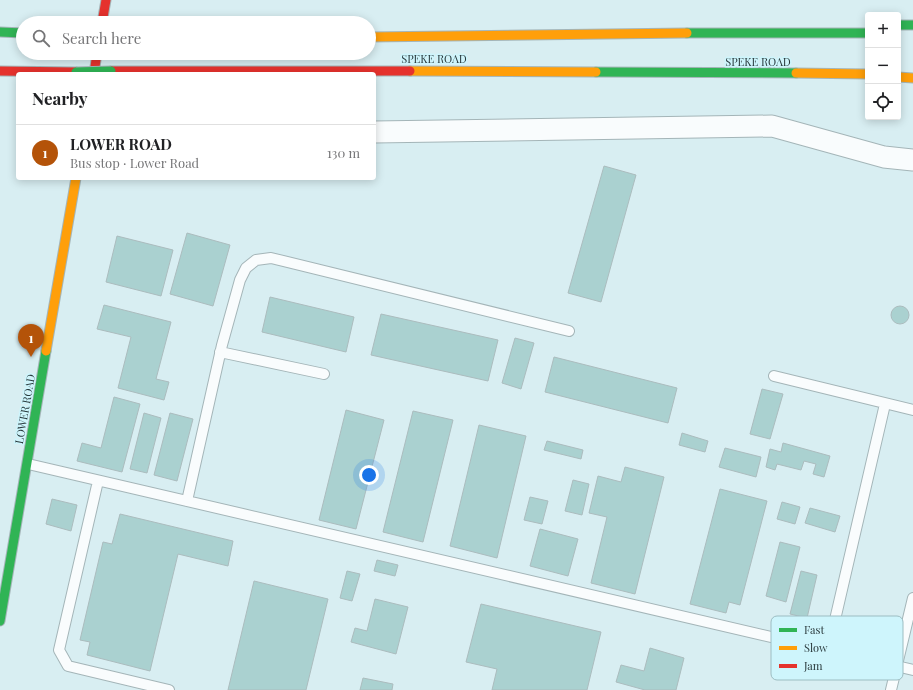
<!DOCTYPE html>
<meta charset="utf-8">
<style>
:root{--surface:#fff;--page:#f2f2f2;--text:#202124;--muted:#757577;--line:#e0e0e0;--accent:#b45309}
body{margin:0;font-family:"Playfair Display",serif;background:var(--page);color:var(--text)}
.controls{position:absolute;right:12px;top:12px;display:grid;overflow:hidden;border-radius:4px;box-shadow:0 2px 10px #0003}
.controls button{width:36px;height:36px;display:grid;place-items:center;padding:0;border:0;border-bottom:1px solid var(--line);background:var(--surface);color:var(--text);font:20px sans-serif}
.you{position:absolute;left:369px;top:475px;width:14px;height:14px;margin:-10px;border:3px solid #fff;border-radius:50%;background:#1a73e8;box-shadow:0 0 0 6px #1a73e833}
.badge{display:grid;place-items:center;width:26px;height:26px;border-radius:50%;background:var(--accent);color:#fff;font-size:13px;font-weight:700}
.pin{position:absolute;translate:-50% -33px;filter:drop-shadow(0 1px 2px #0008)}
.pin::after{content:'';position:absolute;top:21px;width:14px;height:12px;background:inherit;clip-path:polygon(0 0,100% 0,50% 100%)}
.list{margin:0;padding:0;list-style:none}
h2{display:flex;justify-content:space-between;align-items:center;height:52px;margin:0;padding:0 16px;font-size:17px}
h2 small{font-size:13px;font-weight:400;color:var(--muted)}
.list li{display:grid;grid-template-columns:26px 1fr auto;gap:12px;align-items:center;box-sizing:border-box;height:56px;padding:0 16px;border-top:1px solid var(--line)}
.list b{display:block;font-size:15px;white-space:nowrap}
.list p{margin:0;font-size:13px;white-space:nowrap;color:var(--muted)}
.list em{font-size:13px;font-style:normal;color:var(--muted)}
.icon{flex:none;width:22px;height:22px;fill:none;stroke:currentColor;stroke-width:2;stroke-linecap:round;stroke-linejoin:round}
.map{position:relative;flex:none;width:913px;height:690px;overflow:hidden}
.search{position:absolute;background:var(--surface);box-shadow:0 2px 10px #0003;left:16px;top:16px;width:360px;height:44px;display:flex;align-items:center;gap:10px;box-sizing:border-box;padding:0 14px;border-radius:22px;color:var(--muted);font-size:15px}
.panel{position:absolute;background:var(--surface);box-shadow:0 2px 10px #0003;left:16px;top:72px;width:360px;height:108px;border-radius:4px}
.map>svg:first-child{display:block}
.building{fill:#aad1d0;stroke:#abbcbe}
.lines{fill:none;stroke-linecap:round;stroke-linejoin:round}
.lane-casing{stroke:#a4b5b8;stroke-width:12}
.street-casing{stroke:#a4b5b8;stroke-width:23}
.fast-casing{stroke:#a4b5b8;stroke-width:11}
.slow-casing{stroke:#a4b5b8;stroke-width:11}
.jam-casing{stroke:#a4b5b8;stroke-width:11}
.lane{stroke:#f9fcfd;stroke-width:10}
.street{stroke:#f9fcfd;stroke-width:21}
.fast{stroke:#30b455;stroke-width:9}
.slow{stroke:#ff9f0a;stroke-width:9}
.jam{stroke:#e5322d;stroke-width:9}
.fast-bridge-casing{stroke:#a4b5b8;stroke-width:11;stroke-linecap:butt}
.fast-bridge{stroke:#30b455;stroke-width:9}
.labels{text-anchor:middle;stroke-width:3;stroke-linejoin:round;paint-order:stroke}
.street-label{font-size:11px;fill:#29393c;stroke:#cef5fc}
.key{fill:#cef5fc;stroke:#9cbdc2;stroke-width:1}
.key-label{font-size:11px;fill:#29393c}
</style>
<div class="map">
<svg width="913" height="690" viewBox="0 0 913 690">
<rect width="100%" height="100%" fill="#d8eef2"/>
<path class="building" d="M604,166L636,175L601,302L568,293Z
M187,233L230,245L213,306L170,294Z
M117,236L173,250L161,296L106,282Z
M270,297L354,317L346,352L262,332Z
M104,305L171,322L156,379L169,382L164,400L118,388L131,337L97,329Z
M891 315a9 9 0 1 1 18 0a9 9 0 1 1-18 0Z
M381,314L498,340L488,381L371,355Z
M515,338L534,343L521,389L502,383Z
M554,357L677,388L668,423L545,392Z
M762,389L783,394L770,439L750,434Z
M114,397L140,404L122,472L77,461L82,443L101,448Z
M346,410L384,420L356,529L319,520Z
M413,411L453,420L423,542L383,532Z
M144,413L161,418L147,473L130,469Z
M170,413L193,419L177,481L154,475Z
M479,425L526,436L497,558L450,546Z
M682,433L708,441L705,452L679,445Z
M547,441L583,450L581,459L544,450Z
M783,443L830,456L824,477L813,474L816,464L804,461L801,470L777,464L775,470L766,467L770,449L781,452Z
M725,448L761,457L756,477L719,467Z
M625,467L664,477L635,594L591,583L607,517L589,513L598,476L621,482Z
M573,480L589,484L582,515L565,511Z
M720,489L767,501L740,605L729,602L726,613L690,604Z
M530,497L548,501L542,524L524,520Z
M52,499L77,505L71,531L46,524Z
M782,502L800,507L795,524L777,519Z
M810,508L840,516L835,532L805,523Z
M120,514L233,541L228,566L178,554L150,671L87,655L90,642L80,640L103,542L112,544Z
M540,529L578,539L568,576L530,566Z
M780,542L800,547L786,602L766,596Z
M377,560L398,565L395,576L374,571Z
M347,571L360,574L352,601L340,598Z
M801,571L817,575L807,618L790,614Z
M254,581L328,599L306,690H228Z
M375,599L408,607L396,654L351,642L355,628L367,631Z
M481,604L601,632L587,690H492L497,669L466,662Z
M650,648L684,658L676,690H645L616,682L621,665L644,671Z
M363,678L393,684L392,690H360Z"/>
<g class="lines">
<g class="lane-casing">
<path id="lane" d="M220,352L324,374
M774,376L913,410
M28,464L913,670
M98,481L59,650L68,666L169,690
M187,501L222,345L240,280L246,268L256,260L271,258L569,331
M828,650L885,404
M891,690L913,598"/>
</g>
<g class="street-casing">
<path id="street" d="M374,132L772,126L884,157L913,160"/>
</g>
<g class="fast-casing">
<path id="fast" d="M898,25H913
M0,32L23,33
M687,33H868
M596,72L796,73
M0,621L46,351"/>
</g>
<g class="slow-casing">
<path id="slow" d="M369,37L687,33
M410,71L596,72
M796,73L868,74
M898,77L913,78
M46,351L76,178"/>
</g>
<g class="jam-casing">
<path id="jam" d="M102,23L106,0
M0,71L76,72
M111,71H410
M94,74L97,53"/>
</g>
<use href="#lane" class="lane"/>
<use href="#street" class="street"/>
<use href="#fast" class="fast"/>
<use href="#slow" class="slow"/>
<use href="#jam" class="jam"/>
<g class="fast-bridge-casing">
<path id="fast-bridge" d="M76,72L111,71"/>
</g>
<use href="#fast-bridge" class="fast-bridge"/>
</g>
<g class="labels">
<g class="street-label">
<text x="434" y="63">SPEKE ROAD</text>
<text x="758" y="66">SPEKE ROAD</text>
<text transform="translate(25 409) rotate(-80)" y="4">LOWER ROAD</text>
</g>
</g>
<rect x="771" y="616" width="132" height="64" rx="6" class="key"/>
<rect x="779" y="628" width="18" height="4" fill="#30b455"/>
<rect x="779" y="646" width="18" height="4" fill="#ff9f0a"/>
<rect x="779" y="664" width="18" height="4" fill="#e5322d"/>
<g class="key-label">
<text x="804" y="634">Fast</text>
<text x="804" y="652">Slow</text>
<text x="804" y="670">Jam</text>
</g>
</svg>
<div class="controls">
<button>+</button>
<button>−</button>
<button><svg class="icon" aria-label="locate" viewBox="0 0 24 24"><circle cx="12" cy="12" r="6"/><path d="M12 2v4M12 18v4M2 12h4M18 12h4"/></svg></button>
</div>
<div class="you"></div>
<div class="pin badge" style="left:31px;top:357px">1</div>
<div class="search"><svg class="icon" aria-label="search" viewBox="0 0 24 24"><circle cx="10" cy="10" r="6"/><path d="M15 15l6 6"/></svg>Search here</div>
<section class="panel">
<h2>Nearby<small></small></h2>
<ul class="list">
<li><span class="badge">1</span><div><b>LOWER ROAD</b><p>Bus stop · Lower Road</p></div><em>130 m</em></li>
</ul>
</section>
</div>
